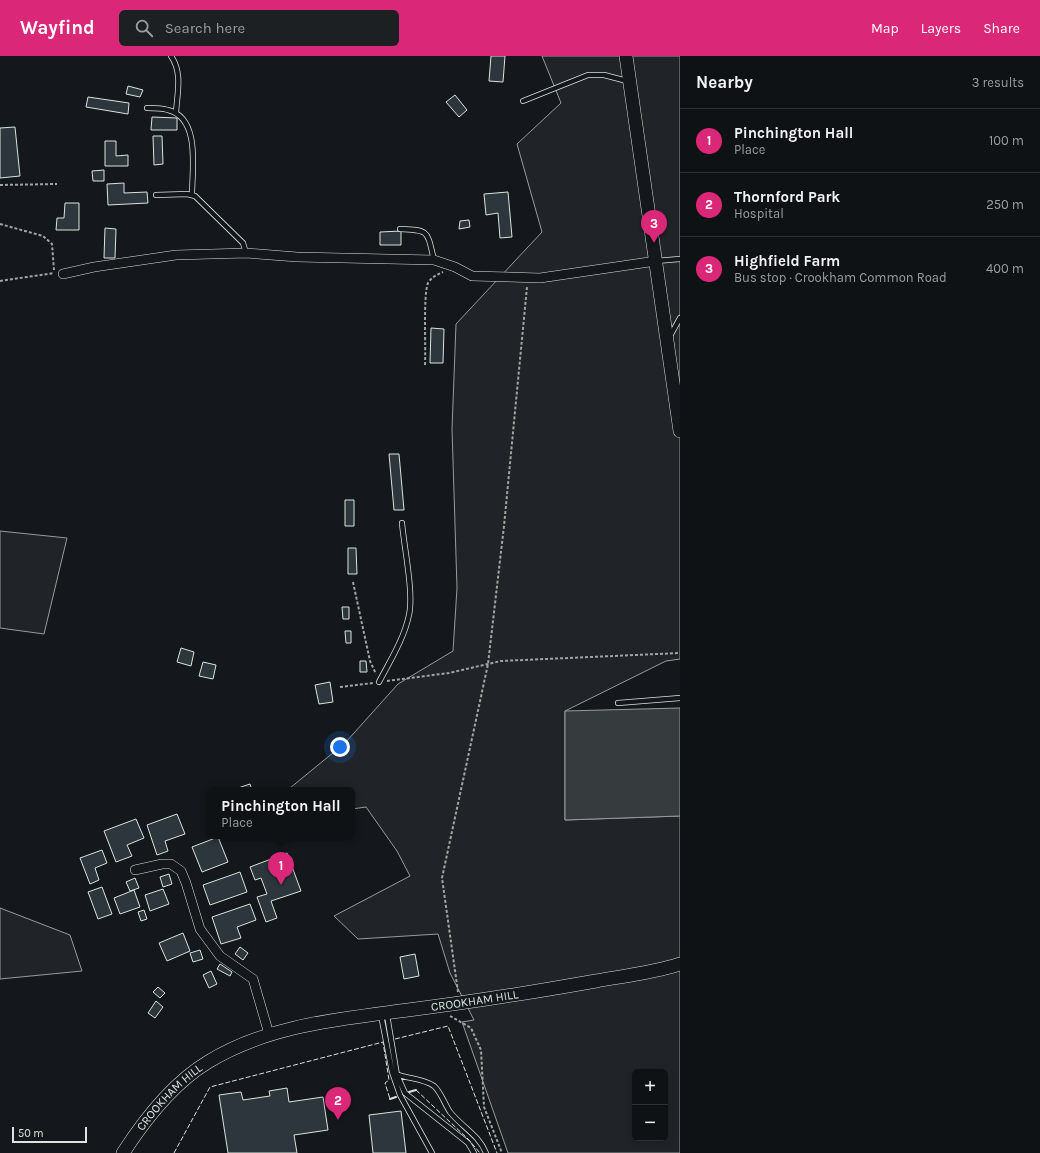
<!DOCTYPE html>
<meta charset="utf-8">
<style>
:root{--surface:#0f1215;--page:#1d2022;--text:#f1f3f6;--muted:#9b9ea0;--line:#2f3234;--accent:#db2777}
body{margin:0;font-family:Karla,sans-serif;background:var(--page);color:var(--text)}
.controls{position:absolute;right:12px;bottom:12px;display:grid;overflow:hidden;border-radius:6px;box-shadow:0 2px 6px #0003}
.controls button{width:36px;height:36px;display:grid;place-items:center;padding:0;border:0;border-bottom:1px solid var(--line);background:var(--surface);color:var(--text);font:20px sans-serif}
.scale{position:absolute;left:12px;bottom:10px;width:75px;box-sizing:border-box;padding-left:4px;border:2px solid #d8e6dc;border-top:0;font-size:11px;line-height:14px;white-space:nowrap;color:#d8e6dc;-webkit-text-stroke:3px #14181c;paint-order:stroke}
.you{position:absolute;left:340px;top:691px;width:14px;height:14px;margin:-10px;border:3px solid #fff;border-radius:50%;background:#1a73e8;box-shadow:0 0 0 6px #1a73e833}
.badge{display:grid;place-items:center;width:26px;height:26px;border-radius:50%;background:var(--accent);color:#fff;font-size:13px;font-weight:700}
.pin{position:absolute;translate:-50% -33px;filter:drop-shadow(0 1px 2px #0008)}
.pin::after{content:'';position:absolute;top:21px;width:14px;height:12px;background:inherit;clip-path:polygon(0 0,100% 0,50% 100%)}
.popup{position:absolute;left:207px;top:731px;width:148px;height:52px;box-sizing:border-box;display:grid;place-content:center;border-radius:6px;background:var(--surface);filter:drop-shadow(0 1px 3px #0005);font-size:13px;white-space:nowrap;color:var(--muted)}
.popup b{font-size:15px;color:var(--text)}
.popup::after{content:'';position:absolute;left:50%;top:100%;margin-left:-8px;border:8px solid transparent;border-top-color:var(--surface)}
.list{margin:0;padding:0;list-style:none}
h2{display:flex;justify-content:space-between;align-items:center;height:52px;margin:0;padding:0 16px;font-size:17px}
h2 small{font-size:13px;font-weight:400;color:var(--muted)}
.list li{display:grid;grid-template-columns:26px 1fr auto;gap:12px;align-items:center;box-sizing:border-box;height:64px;padding:0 16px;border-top:1px solid var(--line)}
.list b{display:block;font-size:15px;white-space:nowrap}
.list p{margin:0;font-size:13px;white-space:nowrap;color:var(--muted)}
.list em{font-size:13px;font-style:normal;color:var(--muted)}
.icon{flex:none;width:22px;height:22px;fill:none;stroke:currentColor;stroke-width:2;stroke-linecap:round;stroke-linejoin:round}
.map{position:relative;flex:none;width:680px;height:1097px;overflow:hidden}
header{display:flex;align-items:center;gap:24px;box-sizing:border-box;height:56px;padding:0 20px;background:var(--accent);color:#fff}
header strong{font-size:19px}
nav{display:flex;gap:22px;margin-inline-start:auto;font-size:14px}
.search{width:280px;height:36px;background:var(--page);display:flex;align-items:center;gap:10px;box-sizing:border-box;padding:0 14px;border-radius:6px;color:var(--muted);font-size:15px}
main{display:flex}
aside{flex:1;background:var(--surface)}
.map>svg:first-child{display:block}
.green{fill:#202428;stroke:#939e99;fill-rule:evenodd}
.water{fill:#363b3e;stroke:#939e99}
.building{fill:#2c363c;stroke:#d8e6dc}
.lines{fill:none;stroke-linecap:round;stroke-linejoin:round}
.lane-casing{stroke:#d8e6dc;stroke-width:6}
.street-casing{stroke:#d8e6dc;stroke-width:10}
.secondary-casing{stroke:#d8e6dc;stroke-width:14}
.path{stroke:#9da8a2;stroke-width:2;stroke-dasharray:3 2;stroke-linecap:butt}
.lane{stroke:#14181c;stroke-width:4.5}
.street{stroke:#14181c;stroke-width:9}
.secondary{stroke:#14181c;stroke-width:13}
.fence{stroke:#d8e6dc;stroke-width:1;stroke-dasharray:5 2;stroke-linecap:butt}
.wall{stroke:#d8e6dc;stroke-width:2}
.labels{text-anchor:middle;stroke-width:3;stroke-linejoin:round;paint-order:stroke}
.street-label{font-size:12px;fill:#d8e6dc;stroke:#14181c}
</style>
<header>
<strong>Wayfind</strong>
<div class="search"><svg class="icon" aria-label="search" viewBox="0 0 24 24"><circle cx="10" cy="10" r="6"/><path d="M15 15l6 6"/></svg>Search here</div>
<nav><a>Map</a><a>Layers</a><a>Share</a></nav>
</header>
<main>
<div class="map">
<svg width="680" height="1097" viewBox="0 0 680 1097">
<rect width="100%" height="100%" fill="#14181c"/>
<path class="green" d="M542,0H680V603L666,605L565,655V764L680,760V1097H508L462,966L474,964L450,917L438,878L358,883L334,860L410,820L397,795L366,751L352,753V734H292L290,732L345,687L398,628L453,595L457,532L452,373L456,268L542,176L517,88L561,47ZM635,1016H665V1082H635Z
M0,475L67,482L44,578L0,572Z
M0,852L70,879L82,915L0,923Z"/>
<path class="water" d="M680,652V760L565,764V655Z"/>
<path class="building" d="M491,0H505L503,26L489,25Z
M128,30L143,34L140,41L126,38Z
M455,39L467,54L459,61L446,46Z
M88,41L129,47L128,58L86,51Z
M152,61L177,62V74H151Z
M15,71L20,120L0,122V72Z
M153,80H162L163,108L154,109Z
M105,85H116V100L128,99V110H105Z
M104,114V125H93L92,115Z
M124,127V137L147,136L148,147L108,149L107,128Z
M508,136L512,181L500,182L498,157L486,159L484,138Z
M65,147H79V174H56L57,162H64Z
M469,164L470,171L459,173L460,165Z
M105,172L116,173L115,202H104Z
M401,175V189H380V176Z
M431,272L444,273L443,307H430Z
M389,398H399L404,454H394Z
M345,444H354V470H345Z
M348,492H356L357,518H348Z
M342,551H349V563H343Z
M345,575H351V587H346Z
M181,592L194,596L191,610L177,606Z
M360,605H366L367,616H360Z
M203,606L216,609L213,623L199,620Z
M330,626L333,646L319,648L315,629Z
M250,728L252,734H236L235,733Z
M177,758L185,778L165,785L168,795L157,799L147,769Z
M136,763L144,782L127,789L132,800L116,806L104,775Z
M218,781L228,806L202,816L192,791Z
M102,794L107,807L95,812L99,824L90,828L80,802Z
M287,797L301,835L271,845L277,862L266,866L257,841L267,838L261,822L255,824L250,811Z
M240,816L247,836L210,849L203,829Z
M169,818L172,828L163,831L160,821Z
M135,822L139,832L130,835L126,826Z
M102,831L112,858L98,863L88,836Z
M163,833L169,848L150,855L145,839Z
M134,834L140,851L120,858L114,842Z
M250,848L256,864L237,871L241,882L221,888L212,861Z
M144,854L147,863L141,865L138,856Z
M183,877L190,895L167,905L159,887Z
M240,891L248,897L243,904L235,898Z
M200,894L203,903L193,906L190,897Z
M415,898L419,920L404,923L400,901Z
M220,908L232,916L230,920L217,913Z
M211,915L217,928L209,932L203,919Z
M158,931L165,937L160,942L153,936Z
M156,945L163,951L155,962L148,957Z
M287,1032L289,1046L323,1041L328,1074L294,1079L297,1097H228L219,1039L241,1036L243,1044L270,1040L269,1035Z
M401,1055L406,1097H373L369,1059Z"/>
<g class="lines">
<g class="lane-casing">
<path id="lane" d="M171,0C183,17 177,38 176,57
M523,45L588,19H604L627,25
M147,52C154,52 162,52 168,54C201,62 192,114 192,139
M156,139L187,138L195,140L243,187L246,197
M400,173C430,174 427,175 434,204
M656,205L680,203
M670,280L680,262
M379,626C390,605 404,583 409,559C414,537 404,491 402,467
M618,647L680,642
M381,959L392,1016L400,1039L432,1097
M387,959L397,1019L405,1037L468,1087L474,1097
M396,1018C408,1023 423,1022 434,1030C441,1036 445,1049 450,1056C462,1071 479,1079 486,1097"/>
</g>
<g class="street-casing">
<path id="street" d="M63,218L94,211L176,199L246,197L297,201L434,204L455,211L472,220L540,222L656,205
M135,814L162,808H171L181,815L186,827L200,873L220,900L253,923L269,978"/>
</g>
<g class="secondary-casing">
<g id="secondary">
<path d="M626,0L680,375"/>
<path id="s1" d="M123,1097C145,1063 173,1027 208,1006C268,969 340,963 408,954C471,946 534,936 596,925C624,920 653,917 680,908"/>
</g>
</g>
<path class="path" d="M0,129L57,128
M0,168L43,180L52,188L54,214
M0,225L54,217
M425,309C426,293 423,239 428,227C432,221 436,219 443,216
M353,526L370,605L376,618
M387,625L449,617L501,605L680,597
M340,631L373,627
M458,936L442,822L488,608L504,470L527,231
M450,960L471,972L481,994L484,1051L502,1097"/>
<use href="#lane" class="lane"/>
<use href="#street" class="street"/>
<use href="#secondary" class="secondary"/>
<path class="fence" d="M395,983L448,970L497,1097
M416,1034L468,1083L480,1097
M174,1097L210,1031L383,986L389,1024L385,1027L390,1043"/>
<path class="wall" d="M409,1036L416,1034
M390,1043L396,1041"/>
</g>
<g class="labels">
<g class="street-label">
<text dy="4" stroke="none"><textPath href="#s1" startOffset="401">CROOKHAM HILL</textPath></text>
<text dy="4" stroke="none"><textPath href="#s1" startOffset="73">CROOKHAM HILL</textPath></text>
</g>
</g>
</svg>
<div class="controls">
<button>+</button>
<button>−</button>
</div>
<div class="scale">50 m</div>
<div class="you"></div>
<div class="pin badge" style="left:281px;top:829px">1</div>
<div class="popup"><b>Pinchington Hall</b>Place</div>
<div class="pin badge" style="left:338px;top:1064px">2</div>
<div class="pin badge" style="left:654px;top:187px">3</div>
</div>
<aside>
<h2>Nearby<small>3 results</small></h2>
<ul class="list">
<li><span class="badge">1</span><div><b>Pinchington Hall</b><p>Place</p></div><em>100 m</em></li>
<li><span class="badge">2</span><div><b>Thornford Park</b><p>Hospital</p></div><em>250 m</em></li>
<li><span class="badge">3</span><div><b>Highfield Farm</b><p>Bus stop · Crookham Common Road</p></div><em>400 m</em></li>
</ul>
</aside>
</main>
